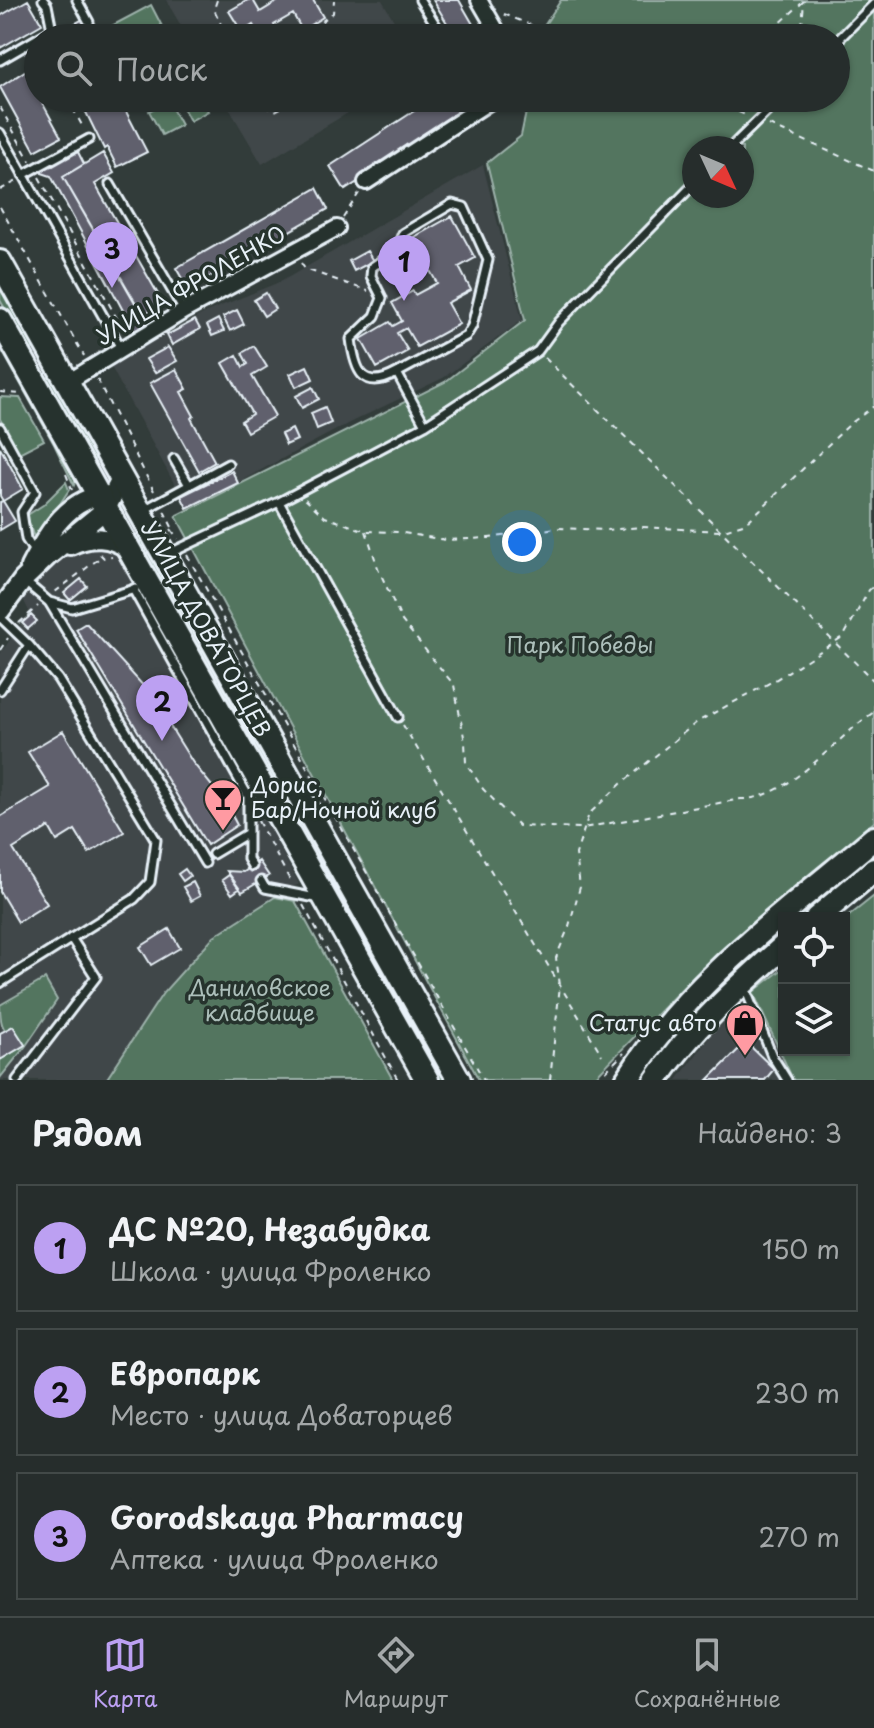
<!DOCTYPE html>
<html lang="ru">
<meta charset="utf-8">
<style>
:root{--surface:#262d2c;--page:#323938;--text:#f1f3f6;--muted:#a4a8a9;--line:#424948;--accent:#bca0f2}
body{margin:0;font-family:"Playpen Sans",sans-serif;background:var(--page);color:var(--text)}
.controls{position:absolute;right:24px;bottom:24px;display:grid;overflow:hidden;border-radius:0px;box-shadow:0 2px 6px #0004}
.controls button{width:72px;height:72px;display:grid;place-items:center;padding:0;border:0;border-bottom:2px solid var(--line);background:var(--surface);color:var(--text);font:40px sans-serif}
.compass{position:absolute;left:682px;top:136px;width:72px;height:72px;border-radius:50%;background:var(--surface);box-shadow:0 2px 6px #0004;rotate:134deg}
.you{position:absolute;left:522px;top:542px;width:28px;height:28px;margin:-20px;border:6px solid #fff;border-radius:50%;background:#1a73e8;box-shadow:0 0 0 12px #1a73e833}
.badge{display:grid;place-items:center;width:52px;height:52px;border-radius:50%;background:var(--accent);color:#111;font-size:26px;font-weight:700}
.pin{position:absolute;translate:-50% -66px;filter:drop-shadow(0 2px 4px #0008)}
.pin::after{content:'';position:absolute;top:42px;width:28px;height:24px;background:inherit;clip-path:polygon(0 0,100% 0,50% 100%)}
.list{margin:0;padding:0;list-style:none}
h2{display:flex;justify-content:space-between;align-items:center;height:104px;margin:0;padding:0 32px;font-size:34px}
h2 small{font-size:26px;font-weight:400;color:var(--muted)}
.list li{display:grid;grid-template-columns:52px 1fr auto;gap:24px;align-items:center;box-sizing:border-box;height:128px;margin:0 16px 16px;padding:0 16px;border:2px solid var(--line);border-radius:0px}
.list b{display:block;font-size:30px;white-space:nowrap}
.list p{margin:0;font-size:26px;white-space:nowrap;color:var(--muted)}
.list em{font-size:26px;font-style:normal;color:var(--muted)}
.icon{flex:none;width:44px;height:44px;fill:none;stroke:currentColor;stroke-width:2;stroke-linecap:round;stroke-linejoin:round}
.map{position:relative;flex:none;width:874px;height:1080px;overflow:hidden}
.search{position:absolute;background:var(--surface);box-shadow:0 2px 6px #0004;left:24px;right:24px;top:24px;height:88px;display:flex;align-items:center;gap:20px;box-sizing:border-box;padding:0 28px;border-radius:44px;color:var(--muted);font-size:30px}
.sheet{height:536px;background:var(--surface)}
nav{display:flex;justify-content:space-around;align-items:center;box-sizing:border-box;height:112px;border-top:2px solid var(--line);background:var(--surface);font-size:22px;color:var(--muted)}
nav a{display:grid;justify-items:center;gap:4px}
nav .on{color:var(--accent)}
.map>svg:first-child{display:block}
.built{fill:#404749}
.green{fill:#52745e;stroke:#9db2ab;stroke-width:2;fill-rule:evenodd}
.building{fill:#61606d;stroke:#e8f1f8;stroke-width:2}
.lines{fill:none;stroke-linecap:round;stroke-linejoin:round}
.service-casing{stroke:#e8f1f8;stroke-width:13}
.minor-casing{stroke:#e8f1f8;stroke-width:20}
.tertiary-casing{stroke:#e8f1f8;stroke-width:24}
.primary-casing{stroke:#e8f1f8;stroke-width:28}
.path{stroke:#e8f1f8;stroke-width:2;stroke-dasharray:6 6;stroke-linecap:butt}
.service{stroke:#26332d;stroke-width:7}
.minor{stroke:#26332d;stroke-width:14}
.tertiary{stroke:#26332d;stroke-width:18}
.primary{stroke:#26332d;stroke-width:22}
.labels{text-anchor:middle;stroke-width:7;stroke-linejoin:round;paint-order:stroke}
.street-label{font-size:22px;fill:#e8f1f8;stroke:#26332d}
.park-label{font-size:22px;fill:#acbfba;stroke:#26332d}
.poi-label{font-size:22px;fill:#e8f1f8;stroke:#26332d;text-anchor:start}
</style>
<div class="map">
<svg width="874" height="1080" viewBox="0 0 874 1080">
<rect width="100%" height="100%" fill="#323c3a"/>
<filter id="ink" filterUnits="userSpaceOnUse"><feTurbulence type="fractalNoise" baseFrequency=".0125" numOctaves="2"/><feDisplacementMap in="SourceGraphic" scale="16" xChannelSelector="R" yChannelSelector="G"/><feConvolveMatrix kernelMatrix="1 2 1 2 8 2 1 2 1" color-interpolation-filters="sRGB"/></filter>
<g filter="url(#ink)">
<path class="built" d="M166,0H382L404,38H188Z
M223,98H373L262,164Z
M483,165L522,320L443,378L351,422L188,509L110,365L206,312L282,281Z
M90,546H116L246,763L245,783L299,884L214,936L163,993L106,1080H0V654L22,623L31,615L23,599L37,576L60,556Z
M753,992L792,1080H677L712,1034Z"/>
<path class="green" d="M561,0H874V822L700,970L592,1080H479L176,516L445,382L525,320L487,163L521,136L529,98H836V38H542L544,26ZM694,148H742V196H694Z
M151,5L168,38H110L106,29Z
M178,98H201L208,111L190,121Z
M168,101L181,125L162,135L149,111Z
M0,281L36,345L31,350L28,349L0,300Z
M0,332L77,476L74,485L54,444L0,347Z
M50,376L97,456L93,461L45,380Z
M0,397L20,398L44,440L19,453L0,419Z
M66,482L69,490L45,527L34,537L26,516L43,505Z
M140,536L143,537L448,1080H437L135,541Z
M874,849V858L803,918H793Z
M874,896V1080H793L753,992L784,968V1050H844V920Z
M275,897L295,901L393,1080H106L163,993L214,936Z
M784,925V934L739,974L647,1080H638L672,1033L734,969Z
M45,979L57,1000L25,1047L0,1078V1060L25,1045C4,1031 0,1031 0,1005Z"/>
<path class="building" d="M28,0L42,24L0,48V16Z
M248,0H253L260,12L280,0H313L323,17L302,30L293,14L274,25L281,38H261L253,25L242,32L229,11Z
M433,0H459L481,38H456Z
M85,18L94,35L89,38H48Z
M25,71L61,137L35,151L0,87Z
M79,98H119L147,152L117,167L107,147L104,149Z
M434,98L486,99L345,190L330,166Z
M78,152L84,164L63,177L148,324L134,331L51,176L42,173L43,165L53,166Z
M103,153L114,173L95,184L163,303L142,315L63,177Z
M317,188L328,209L188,289L176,268Z
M452,216L475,258L459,267L471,290L447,303L459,324L417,347L406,328L397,333L408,351L377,368L361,339L390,322L393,326L402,321L392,303L413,291L415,295L437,283L424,260L420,262L409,240Z
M367,251L373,261L354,271L349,261Z
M266,293L275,309L264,316L254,300Z
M237,310L244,324L230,331L223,317Z
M218,319L224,331L212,336L207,325Z
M195,320L200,329L172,345L167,335Z
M254,346L267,367L252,376L275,416L247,432L241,421L252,414L223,363L237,355L243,367L248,364L242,353Z
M168,347L177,361L155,373L146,359Z
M307,366L313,379L296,387L290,374Z
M176,369L187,389L181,392L194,416L191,418L215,462L199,471L150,383Z
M313,387L319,399L302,408L296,396Z
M325,407L331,423L317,429L311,413Z
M292,429L297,440L286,445L281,434Z
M0,447L23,489L3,501L0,496Z
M232,471L238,483L187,508L181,496Z
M3,501L15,521L0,530V502Z
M81,579L87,586L70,600L64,593Z
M31,615L37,621L28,629L22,623Z
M86,623L148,691L193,763L225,802L237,825L207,845L76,629Z
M63,731L124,832L89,853L75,830L57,841L49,827L13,849L47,904L18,922L0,892V817L50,787L28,752Z
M259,861L269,876L242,892L227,871L244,872Z
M185,869L190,876L183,881L178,874Z
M229,875L239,889L232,894L222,880Z
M193,882L200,896L191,901L183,887Z
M169,929L180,948L151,965L140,947Z
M13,1026L25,1045L0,1060V1033Z
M746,1042L774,1069L765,1080H708Z"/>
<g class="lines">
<g class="service-casing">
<path id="service" d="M77,0L89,22
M420,0L444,38
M836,42L874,4
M0,60L52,30L47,5L43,0
M0,133L121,348
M730,148L781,98
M23,175L89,139
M110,184L184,311
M397,373L466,336L472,326L488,260L464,207L452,204L403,233L395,252L372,267L371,276L382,298L375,316L351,339C355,370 362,392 397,373L425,425
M0,428L35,492L22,512L26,539L35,553
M174,459L189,485
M279,502L398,717
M142,511L228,464
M166,555L279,502L425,425L538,351L559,322L694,184
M23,580L49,602L205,863
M133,589L248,796
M49,602L72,608L135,589
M0,617L29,645L58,679L156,840L150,882L134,899L0,983
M0,690L29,645
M248,793V859L252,866
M213,854L248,833
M261,881L265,888L321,899
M745,988L772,1056L787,1080
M17,1080L96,977L71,938"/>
</g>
<g class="minor-casing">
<path id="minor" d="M479,0L501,38
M366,182L495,98
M68,382L184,311L337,228"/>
</g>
<g class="tertiary-casing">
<path id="tertiary" d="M70,545C92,535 110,536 129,549
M30,567C47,534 69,495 110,495
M0,611L23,580L47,557L106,509L119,483L118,471"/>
</g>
<g class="primary-casing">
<path id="primary" d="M0,262L459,1080
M0,320L427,1080
M817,918L874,870
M627,1080C688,982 787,911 874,838
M656,1080C691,1029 738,987 784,946"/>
</g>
<path class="path" d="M217,0L214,9L227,38
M504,14L562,38
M305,38L306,33L333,13L334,0
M764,38L804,1
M801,38L804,1
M67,98L84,129
M256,98L263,106L275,111L300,98
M705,98L748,116
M0,107L30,161
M757,109V98
M769,125L874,171
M39,177L125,333
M0,190L17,181
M0,207L84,356
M343,218L359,193
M301,263L305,269L368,291
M545,358L874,681
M97,379L154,491
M0,392L20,394
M66,474L72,490
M305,499L325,517L366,531L397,532L446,540L489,538L556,528L605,530L641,527L721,531L746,523L850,424L874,406
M164,511L172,527
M171,529L178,539
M366,531L378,568L402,621L454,685L465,742L466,763L483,789L519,826L583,828L741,799C789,800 835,738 874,712
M100,554L104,558L112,557
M187,555L484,1080
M55,592L101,557
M19,623L38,606
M0,650L8,638
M403,725L602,1055
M258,821L291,882
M303,905L398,1080
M550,1080L560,985L556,958L569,926L580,887L576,854L589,814L621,784L697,722L775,680L844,636L869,590L874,586
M597,1080L624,1053"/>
<use href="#service" class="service"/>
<use href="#minor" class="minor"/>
<use href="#tertiary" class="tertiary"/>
<use href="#primary" class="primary"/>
</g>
</g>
<defs>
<g id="bar-pin" transform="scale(2)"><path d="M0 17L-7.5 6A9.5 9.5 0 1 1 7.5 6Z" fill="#ff9aa2" stroke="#26332d"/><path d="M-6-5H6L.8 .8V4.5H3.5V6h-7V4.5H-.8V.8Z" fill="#111"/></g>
<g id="shop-pin" transform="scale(2)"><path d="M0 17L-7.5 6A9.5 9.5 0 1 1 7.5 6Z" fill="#ff9aa2" stroke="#26332d"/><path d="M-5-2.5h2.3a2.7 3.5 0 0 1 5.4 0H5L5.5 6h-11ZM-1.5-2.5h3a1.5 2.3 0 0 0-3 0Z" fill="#111"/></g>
</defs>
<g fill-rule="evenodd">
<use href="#bar-pin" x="223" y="798"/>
<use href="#shop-pin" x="745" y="1023"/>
</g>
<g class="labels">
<g class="street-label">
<text transform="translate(191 285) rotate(-30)" y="8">УЛИЦА ФРОЛЕНКО</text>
<text transform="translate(206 629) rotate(61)" y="8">УЛИЦА ДОВАТОРЦЕВ</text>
</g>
<g class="park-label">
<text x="580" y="653">Парк Победы</text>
<text x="260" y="996">Даниловское<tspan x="260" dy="25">кладбище</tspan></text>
</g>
<g class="poi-label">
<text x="251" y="793">Дорис,<tspan x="251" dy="25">Бар/Ночной клуб</tspan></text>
<text x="717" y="1031" text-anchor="end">Статус авто</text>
</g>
</g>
</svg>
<div class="controls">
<button><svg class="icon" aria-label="locate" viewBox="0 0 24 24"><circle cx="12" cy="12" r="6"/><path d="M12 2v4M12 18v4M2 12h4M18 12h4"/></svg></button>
<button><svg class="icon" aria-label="layers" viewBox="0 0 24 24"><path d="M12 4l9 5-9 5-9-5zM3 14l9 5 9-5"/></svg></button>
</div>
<svg class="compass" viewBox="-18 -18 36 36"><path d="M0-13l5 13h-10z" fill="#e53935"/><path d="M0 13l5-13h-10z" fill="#a4a8a9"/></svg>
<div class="you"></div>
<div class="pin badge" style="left:404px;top:301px">1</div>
<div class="pin badge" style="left:162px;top:741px">2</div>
<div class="pin badge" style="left:112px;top:288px">3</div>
<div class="search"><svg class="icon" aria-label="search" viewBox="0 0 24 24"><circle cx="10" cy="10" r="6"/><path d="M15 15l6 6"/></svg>Поиск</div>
</div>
<section class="sheet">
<h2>Рядом<small>Найдено: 3</small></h2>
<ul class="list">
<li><span class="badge">1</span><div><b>ДС №20, Незабудка</b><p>Школа · улица Фроленко</p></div><em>150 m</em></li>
<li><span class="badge">2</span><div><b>Европарк</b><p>Место · улица Доваторцев</p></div><em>230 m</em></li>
<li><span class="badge">3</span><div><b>Gorodskaya Pharmacy</b><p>Аптека · улица Фроленко</p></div><em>270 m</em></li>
</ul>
</section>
<nav>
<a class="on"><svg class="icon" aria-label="map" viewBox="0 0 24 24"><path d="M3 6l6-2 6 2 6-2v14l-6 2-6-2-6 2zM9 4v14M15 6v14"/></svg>Карта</a>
<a><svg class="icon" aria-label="directions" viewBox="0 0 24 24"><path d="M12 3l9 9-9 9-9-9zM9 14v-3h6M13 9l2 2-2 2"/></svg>Маршрут</a>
<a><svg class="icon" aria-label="saved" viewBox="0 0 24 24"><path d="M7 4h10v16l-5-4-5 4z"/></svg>Сохранённые</a>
</nav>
